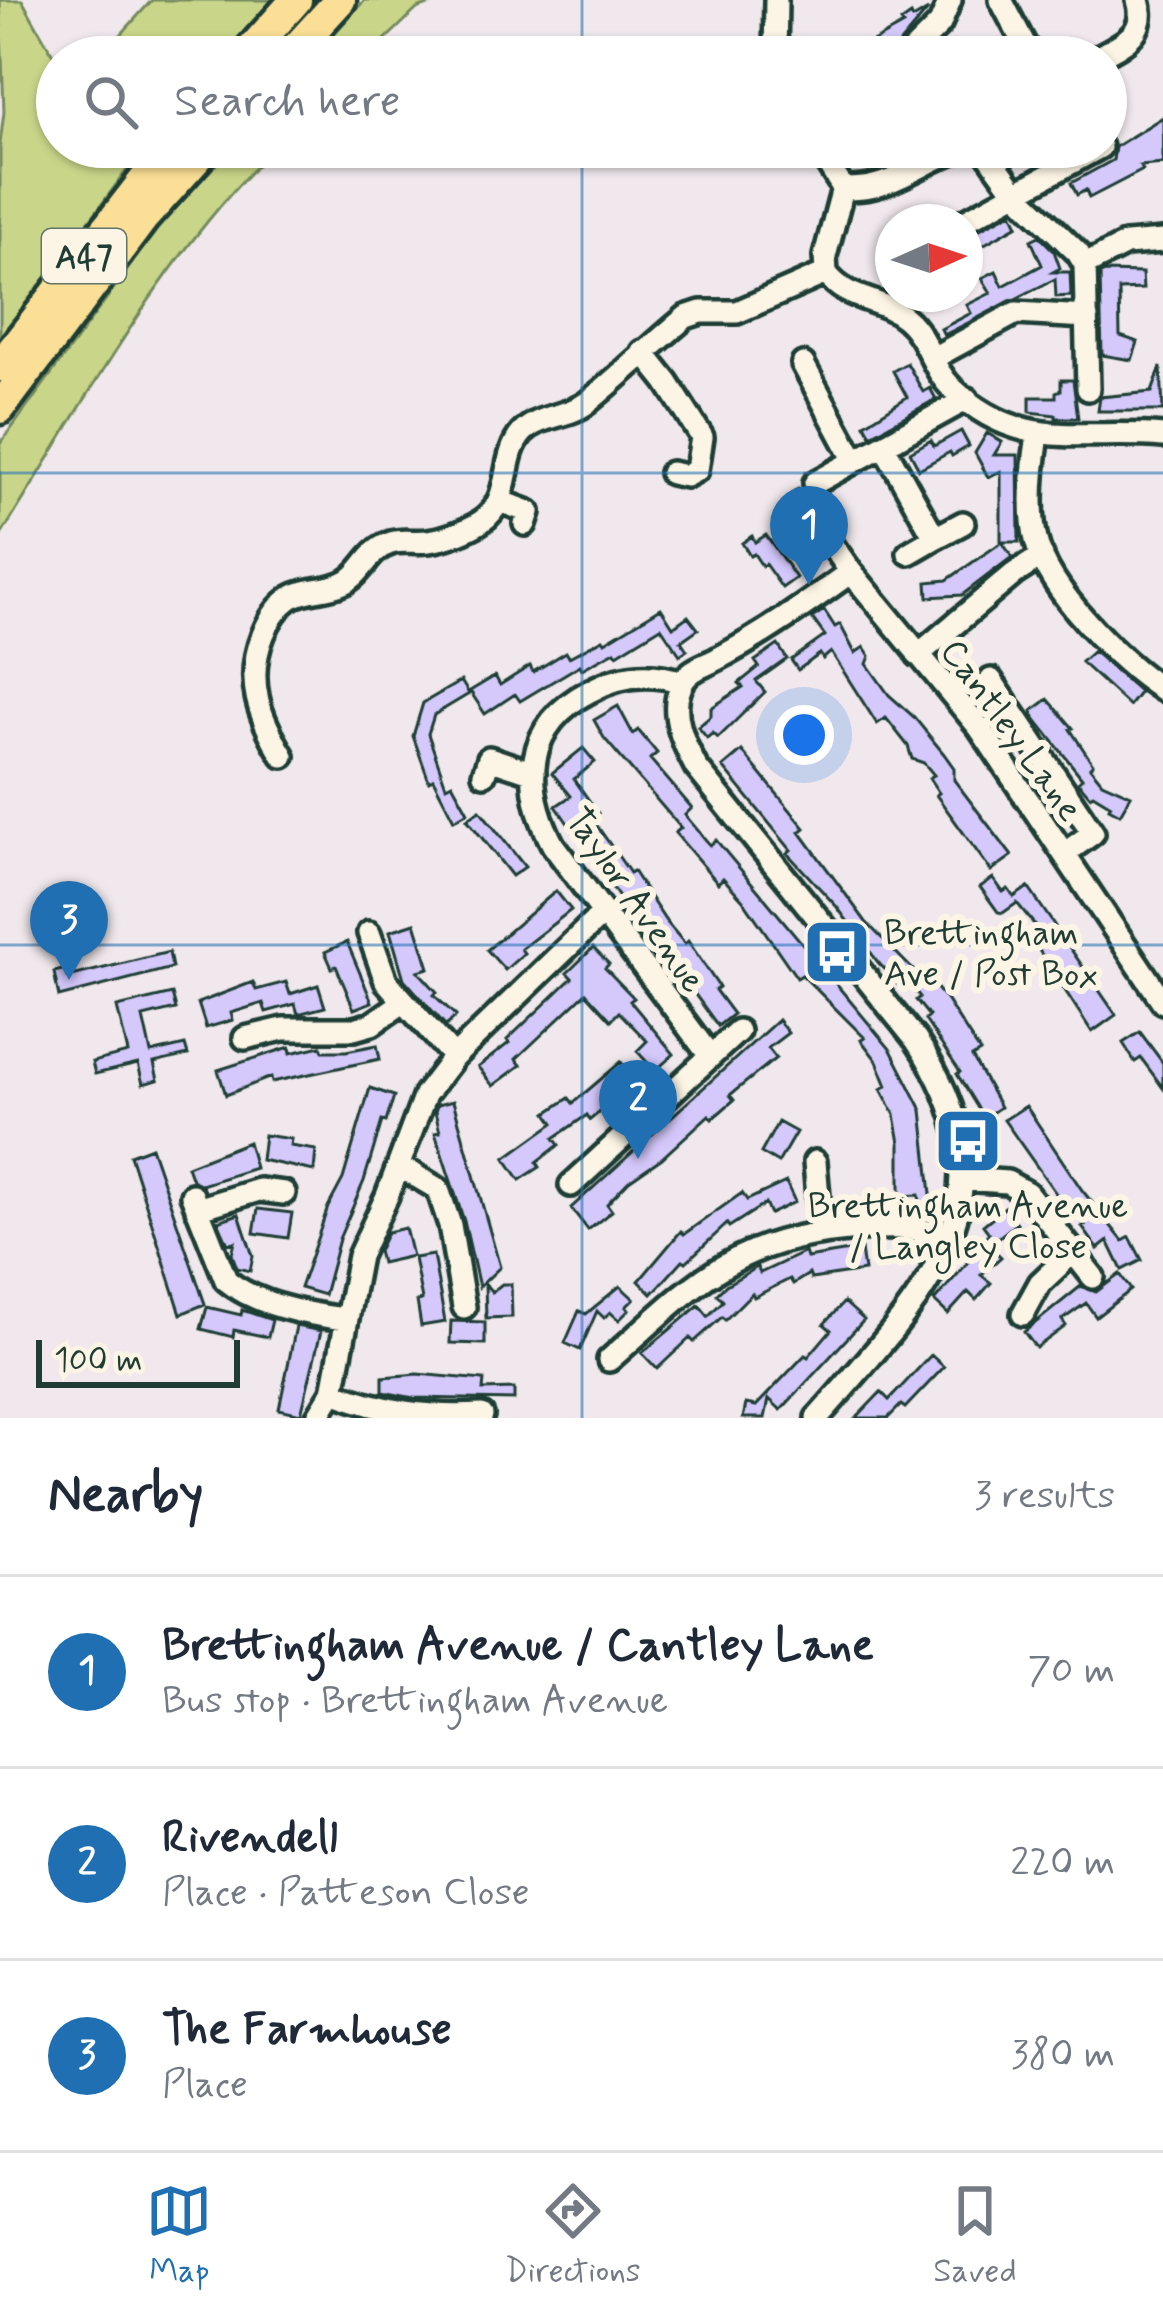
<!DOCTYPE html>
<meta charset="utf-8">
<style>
:root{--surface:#fff;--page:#f6f6f7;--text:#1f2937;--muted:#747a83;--line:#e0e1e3;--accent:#1f6fb2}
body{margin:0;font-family:Mynerve,sans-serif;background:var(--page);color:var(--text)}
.compass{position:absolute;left:875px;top:204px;width:108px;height:108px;border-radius:50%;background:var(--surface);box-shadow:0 3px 9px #0004;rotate:87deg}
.scale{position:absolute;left:36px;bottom:30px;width:204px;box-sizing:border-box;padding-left:12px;border:6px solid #1f3d34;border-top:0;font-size:33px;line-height:42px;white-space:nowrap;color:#1f3d34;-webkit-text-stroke:9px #fcf5e5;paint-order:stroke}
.you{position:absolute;left:804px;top:735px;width:42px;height:42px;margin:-30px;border:9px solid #fff;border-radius:50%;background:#1a73e8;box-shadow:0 0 0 18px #1a73e833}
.badge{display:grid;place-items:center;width:78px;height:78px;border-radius:50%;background:var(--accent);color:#fff;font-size:39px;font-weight:700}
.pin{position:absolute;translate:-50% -99px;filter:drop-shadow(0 3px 6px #0008)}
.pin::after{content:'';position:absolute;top:63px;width:42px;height:36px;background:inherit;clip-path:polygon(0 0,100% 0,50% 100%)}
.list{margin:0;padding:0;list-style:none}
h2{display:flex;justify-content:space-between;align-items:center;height:156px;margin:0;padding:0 48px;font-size:51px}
h2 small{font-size:39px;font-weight:400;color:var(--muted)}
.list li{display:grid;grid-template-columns:78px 1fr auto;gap:36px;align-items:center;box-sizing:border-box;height:192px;padding:0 48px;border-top:3px solid var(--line)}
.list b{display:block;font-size:45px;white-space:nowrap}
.list p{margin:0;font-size:39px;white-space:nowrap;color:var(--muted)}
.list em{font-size:39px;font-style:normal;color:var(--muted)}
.icon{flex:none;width:66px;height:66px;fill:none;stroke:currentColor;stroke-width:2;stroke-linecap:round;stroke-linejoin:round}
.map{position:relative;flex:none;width:1163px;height:1418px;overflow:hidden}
.search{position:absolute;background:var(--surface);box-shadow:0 3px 9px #0004;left:36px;right:36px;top:36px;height:132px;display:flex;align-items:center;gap:30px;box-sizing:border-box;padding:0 42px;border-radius:66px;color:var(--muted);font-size:45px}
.sheet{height:732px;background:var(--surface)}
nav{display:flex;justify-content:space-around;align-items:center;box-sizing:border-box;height:168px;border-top:3px solid var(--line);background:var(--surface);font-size:33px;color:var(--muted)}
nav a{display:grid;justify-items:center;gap:6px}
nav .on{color:var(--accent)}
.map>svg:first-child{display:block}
.green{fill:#c9d689;stroke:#748a5e;stroke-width:3}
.building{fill:#d5c9fc;stroke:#1f3d34;stroke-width:3}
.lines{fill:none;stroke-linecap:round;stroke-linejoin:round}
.minor-casing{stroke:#1f3d34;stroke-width:30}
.highway-casing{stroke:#1f3d34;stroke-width:39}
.minor{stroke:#fcf5e5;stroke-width:21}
.highway{stroke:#fbdf96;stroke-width:30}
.grid{fill:none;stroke:#1f6fb2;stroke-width:3;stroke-opacity:0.55}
.labels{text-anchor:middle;stroke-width:12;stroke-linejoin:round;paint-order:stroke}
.shield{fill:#fcf5e5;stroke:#617469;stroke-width:3}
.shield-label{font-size:33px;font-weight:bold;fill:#1f3d34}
.street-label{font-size:36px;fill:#1f3d34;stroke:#fcf5e5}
.poi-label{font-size:36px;fill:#1f3d34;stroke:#fcf5e5;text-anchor:start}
</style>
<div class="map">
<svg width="1163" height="1418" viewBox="0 0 1163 1418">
<rect width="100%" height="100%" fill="#f0e8ec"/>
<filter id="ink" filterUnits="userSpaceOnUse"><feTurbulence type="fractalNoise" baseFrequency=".00833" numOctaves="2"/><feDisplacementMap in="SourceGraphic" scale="24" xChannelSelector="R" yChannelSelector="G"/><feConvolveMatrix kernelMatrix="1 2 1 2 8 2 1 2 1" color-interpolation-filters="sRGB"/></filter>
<g filter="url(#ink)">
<path class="green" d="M0,0H22L57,62V147H144L0,342V144L4,112Z
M152,0H277L223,57H101Z
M365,0H442L417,9L367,57H310Z
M229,147H275C162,257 84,404 0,537V444L163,221Z"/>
<path class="building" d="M928,10L895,49L879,57H846L903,25L901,22L911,15L913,19Z
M1163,117V164L1140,166L1143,170L1089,198L1086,190L1077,195L1071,183L1113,160L1115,147Z
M1012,212L1018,225L965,255V237Z
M1039,236L1054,251L1060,268L1053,272H1070L1071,296L1056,297L1055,279L944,335L941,329L971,313L967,305L991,293L982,278L996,271L1003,286L1042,265L1031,240Z
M1105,272L1142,273L1143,289L1119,290L1120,336L1138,342L1132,360L1102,355L1100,274Z
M907,363L923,392L930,388L936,399L871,435L865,424L907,397L893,371Z
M1161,367L1163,411H1098L1100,397L1152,392Z
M1061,380H1073L1078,418H1056V415L1030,412V397H1056V392L1061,390Z
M961,431L969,446L952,456L950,452L919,469L910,452L931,440L934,446Z
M987,433L1002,442L994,455H1018L1019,542H1001V471L988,477L975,453Z
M766,535L796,578L782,588L765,564L762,566L754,554L750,556L742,543L752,536L755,542Z
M1002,542L1012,557L970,589L962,595L928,597L927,582L947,580Z
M661,608L673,627L688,616L698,629L681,641L687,650L680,655L661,627L617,654L615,651L582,669L580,665L520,701L515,694L485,714L470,691L495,676L500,685L530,666L533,672L566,652L569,657L603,639L605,642Z
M824,610L835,627L840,624L855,653L864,647L870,656L867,664L889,695L914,717L944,754L954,768V780L1012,856L991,871L936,795L939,793L929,778L934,775L924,763L912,759L908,746L886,718L877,724L831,652L823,659L820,654L798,670L791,660L825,636L812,618Z
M778,645L787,659L756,681L765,692L718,738L713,733L707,738L698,727L711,716V708L743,687L739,683L759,667L755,661Z
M1093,651L1140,692L1129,706L1081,662Z
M461,681L469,694L434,715L428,734L446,786L452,783L468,812L454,820L433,779L429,781L413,736L423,703Z
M1048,699L1073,728L1070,729L1093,764L1090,767L1102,782L1131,795L1120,814L1109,808L1111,805L1093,794L1090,796L1078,782L1082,778L1034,717L1032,711Z
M618,706L633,734L638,730L657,753L650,759L692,808L685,815L710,845L716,840L891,1050L922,1110L932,1203L920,1204L919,1195L900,1196V1143L895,1115L881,1089L887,1086L877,1061L861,1040L865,1038L802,975L797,978L743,900L723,878L718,883L675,833L681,828L604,738L594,720Z
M583,748L595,762L574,779L598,813L591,817L630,873L633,871L665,920L685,944L688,941L719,987L715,990L733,1014L718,1026L664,952L645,929L642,931L556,806L571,796L552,773Z
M742,751L805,828L800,832L866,922L925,982L929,979L945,998L980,1052L972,1057L1000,1107L984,1118L957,1074L960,1072L925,1020L929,1016L916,1000L920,997L906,979L898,985L877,961L837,907L787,853L791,850L723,767Z
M480,810L525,867L512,876L467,819Z
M993,878L1003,892L1008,889L1014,897L1028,887L1116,1015L1092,1032L1033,941L1042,934L1017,903L1003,913L998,912L980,887Z
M556,891L571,910L521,949L524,953L505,970L487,950Z
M415,923L429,968L418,971L437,992L434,995L456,1016L446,1026L404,979L390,931Z
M347,942L372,1002L354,1009L336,966L332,968L325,952Z
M593,948L609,964L605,968L634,998L630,1001L674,1054L655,1071L637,1051L647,1041L619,1012L611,1020L586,993L516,1059L521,1065L493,1086L478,1067L509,1043L507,1040L572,978L567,973Z
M169,952L172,968L59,997L54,972L66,969L68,977Z
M253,982L256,990L286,982L290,994L318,985L325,1007L298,1014L295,1004L266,1012L263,1003L231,1013L233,1020L206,1028L198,1003Z
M172,994L176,1009L143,1017L151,1053L185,1045L188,1055L154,1063L158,1080L143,1084L138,1064L95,1074L92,1062L128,1053L117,1007Z
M778,1020L788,1033L768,1048L776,1058L730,1095L734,1100L712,1119L709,1115L662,1158L629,1181L607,1204L612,1211L588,1230L571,1208Z
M1140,1032L1163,1063V1088L1141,1058L1135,1062L1123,1043Z
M377,1045L380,1059L272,1082L271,1077L226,1095L218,1070L290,1047L291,1053L321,1046L323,1051H346Z
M621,1062L636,1082L590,1120L587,1115L554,1138L559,1145L537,1162L540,1167L520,1180L505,1158L554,1123L547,1113L569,1098L573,1103Z
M370,1088L394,1096L386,1122L382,1121L364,1181L339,1239L324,1295L300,1288L328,1207L343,1179Z
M453,1101L500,1267L479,1287L464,1221L435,1133L440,1132L435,1112L437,1105Z
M1026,1106L1082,1190L1123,1241L1130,1237L1142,1260L1122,1270L1108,1241L1098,1249L1082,1227L1085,1225L1062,1202L1004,1120Z
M778,1122L796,1132L778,1163L761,1153Z
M264,1135L291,1139L290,1146L316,1150L314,1171L261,1160Z
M248,1142L255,1168L202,1185L192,1180L187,1166Z
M151,1147L205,1304L181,1314L130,1155Z
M786,1182L795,1202L770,1214L765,1204L729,1227L727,1224L686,1262L683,1260L652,1294L639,1281L681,1231L684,1234L742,1193L747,1200Z
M1005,1207L1017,1223L989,1245L1001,1257L981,1275L991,1283L976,1300L968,1292L948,1314L934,1301L972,1258L968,1254L989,1233L983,1225Z
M258,1209L292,1213L288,1238L254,1233Z
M239,1214L253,1256L250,1271L237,1268L232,1254L235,1242L228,1244L218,1221Z
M405,1228L412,1256L381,1263L378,1251L387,1232Z
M861,1249L864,1271L811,1279L809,1274L793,1284L790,1279L754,1297L752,1293L725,1320L722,1317L694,1342L690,1338L657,1369L642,1353L699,1305L708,1316L723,1301L717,1294L726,1285L757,1267L760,1273L805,1252L807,1258Z
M433,1255L445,1322L421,1326L417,1301L422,1300L414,1258Z
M1120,1274L1131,1290L1096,1317L1086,1303L1062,1320L1066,1326L1036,1348L1024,1332L1081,1286L1096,1292Z
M485,1284L492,1292L502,1284H511L512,1317L486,1318Z
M620,1286L634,1299L626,1307L629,1310L619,1320L610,1312L604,1318L597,1311L580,1350L565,1343L579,1311L586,1314Z
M844,1302L864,1320L781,1410L769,1399L765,1418H743L746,1404L756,1406L805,1355L808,1357L831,1330L824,1324Z
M207,1307L241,1315L242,1310L272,1320L268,1337L234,1330L233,1337L201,1329Z
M451,1321L485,1322V1344L450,1343Z
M296,1326L321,1331L301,1414L279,1409Z
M931,1355L944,1367L905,1408L901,1405L888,1418H856L881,1392L889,1400Z
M418,1374L484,1380L483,1390L514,1389V1400L414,1398L383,1392V1377Z"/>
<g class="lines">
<g class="minor-casing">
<path id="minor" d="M1001,0L1031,57
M775,57L776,0
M907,57L940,24L950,0
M1098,57C1124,43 1148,33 1138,0
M817,147L843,188C888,194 924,159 965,147
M983,147L1016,193L1078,253L1085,265L1088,389
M843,188L825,256L826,273C847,302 880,297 905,318C928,337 931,368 952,388C1020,453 1080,429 1163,436
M963,222L1100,147
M1085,265L1126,244L1163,241
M643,352L667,382L702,437L697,470L686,476L671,473
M933,358L1016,313L1087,317
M803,364L855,461
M1038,435C1033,466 1029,510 1036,540C1048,591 1120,662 1163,690
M884,446L935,538L909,553
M815,483L967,399
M500,501L529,512L525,524
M802,502L851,572L979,727L1163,1002
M935,538L963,523
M918,655L1014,574L1042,556
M991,680L1093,833L1064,854
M682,682C650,671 619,675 590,691C524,725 522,785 553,845L710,1056
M283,756C259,717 245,680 263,635C269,620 277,607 290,598C307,588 326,591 343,583C364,574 367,550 391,543C403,539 415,543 428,541C445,539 474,529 487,517C512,494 501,457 522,433C540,414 568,418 588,402C621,375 652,345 686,317L701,312H737L826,273
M484,774L489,758L534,773
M369,933L386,981L454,1057
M245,1038L283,1029H354L372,1024L402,1003
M815,1162L821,1232
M399,1166L438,1189L450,1225L464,1307
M962,1179L1007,1182L1027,1193L1093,1277
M571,1185L738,1031
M192,1195L226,1280C256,1305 306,1314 344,1319
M197,1209L259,1190L284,1193
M1023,1314L1040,1283L1074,1251
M609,1360C694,1285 729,1241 848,1230C883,1227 916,1225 949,1238
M333,1392C383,1412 428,1418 482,1415
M317,1418L333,1392L359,1256L387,1196L425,1095L454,1057L603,913
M817,1418C922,1298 1024,1202 916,1040L696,767C684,744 669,713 681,686C687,670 702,667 717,659C765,634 808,603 851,572"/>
</g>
<g class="highway-casing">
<path id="highway" d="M245,57L296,0
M288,57L340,0
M0,366L170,147
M0,408L143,218L207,147"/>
</g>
<use href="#minor" class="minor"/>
<use href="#highway" class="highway"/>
</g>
</g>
<path class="grid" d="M582,0V57M582,147V1418M0,473H1163M0,945H1163"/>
<defs>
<g id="bus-square" transform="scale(3.45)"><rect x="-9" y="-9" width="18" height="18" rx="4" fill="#1f6fb2" stroke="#fcf5e5"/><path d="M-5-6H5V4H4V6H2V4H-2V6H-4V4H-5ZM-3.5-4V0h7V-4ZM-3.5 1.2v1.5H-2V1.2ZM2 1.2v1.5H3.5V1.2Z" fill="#fff"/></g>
</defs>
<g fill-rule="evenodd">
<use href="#bus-square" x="837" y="952"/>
<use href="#bus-square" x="968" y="1141"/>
</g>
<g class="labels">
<rect class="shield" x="42" y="229" width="84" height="54" rx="9"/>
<g class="shield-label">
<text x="84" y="268">A47</text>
</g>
<g class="street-label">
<text transform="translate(1013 729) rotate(54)" y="13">Cantley Lane</text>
<text transform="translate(637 899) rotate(55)" y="13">Taylor Avenue</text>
</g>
<g class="poi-label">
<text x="884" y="944">Brettingham<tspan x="884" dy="41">Ave / Post Box</tspan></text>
<text x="968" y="1217" text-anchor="middle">Brettingham Avenue<tspan x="968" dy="41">/ Langley Close</tspan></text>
</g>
</g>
</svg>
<svg class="compass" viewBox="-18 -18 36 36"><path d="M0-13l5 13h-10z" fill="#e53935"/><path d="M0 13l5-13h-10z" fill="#747a83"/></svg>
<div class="scale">100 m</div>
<div class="you"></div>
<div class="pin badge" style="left:809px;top:585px">1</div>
<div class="pin badge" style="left:638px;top:1159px">2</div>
<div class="pin badge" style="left:69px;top:980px">3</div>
<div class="search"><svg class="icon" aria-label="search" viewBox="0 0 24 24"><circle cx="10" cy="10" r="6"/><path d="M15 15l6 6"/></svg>Search here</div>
</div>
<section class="sheet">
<h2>Nearby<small>3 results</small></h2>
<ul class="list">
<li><span class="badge">1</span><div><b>Brettingham Avenue / Cantley Lane</b><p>Bus stop · Brettingham Avenue</p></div><em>70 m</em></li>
<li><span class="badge">2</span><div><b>Rivendell</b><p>Place · Patteson Close</p></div><em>220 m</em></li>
<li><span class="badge">3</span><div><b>The Farmhouse</b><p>Place</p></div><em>380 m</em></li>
</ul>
</section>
<nav>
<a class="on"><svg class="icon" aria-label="map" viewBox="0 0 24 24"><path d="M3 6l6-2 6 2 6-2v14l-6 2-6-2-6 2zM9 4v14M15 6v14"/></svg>Map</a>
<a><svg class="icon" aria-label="directions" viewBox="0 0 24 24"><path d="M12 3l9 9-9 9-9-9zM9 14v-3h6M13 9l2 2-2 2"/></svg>Directions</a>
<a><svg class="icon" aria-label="saved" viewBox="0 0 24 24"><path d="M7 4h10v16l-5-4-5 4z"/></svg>Saved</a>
</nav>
